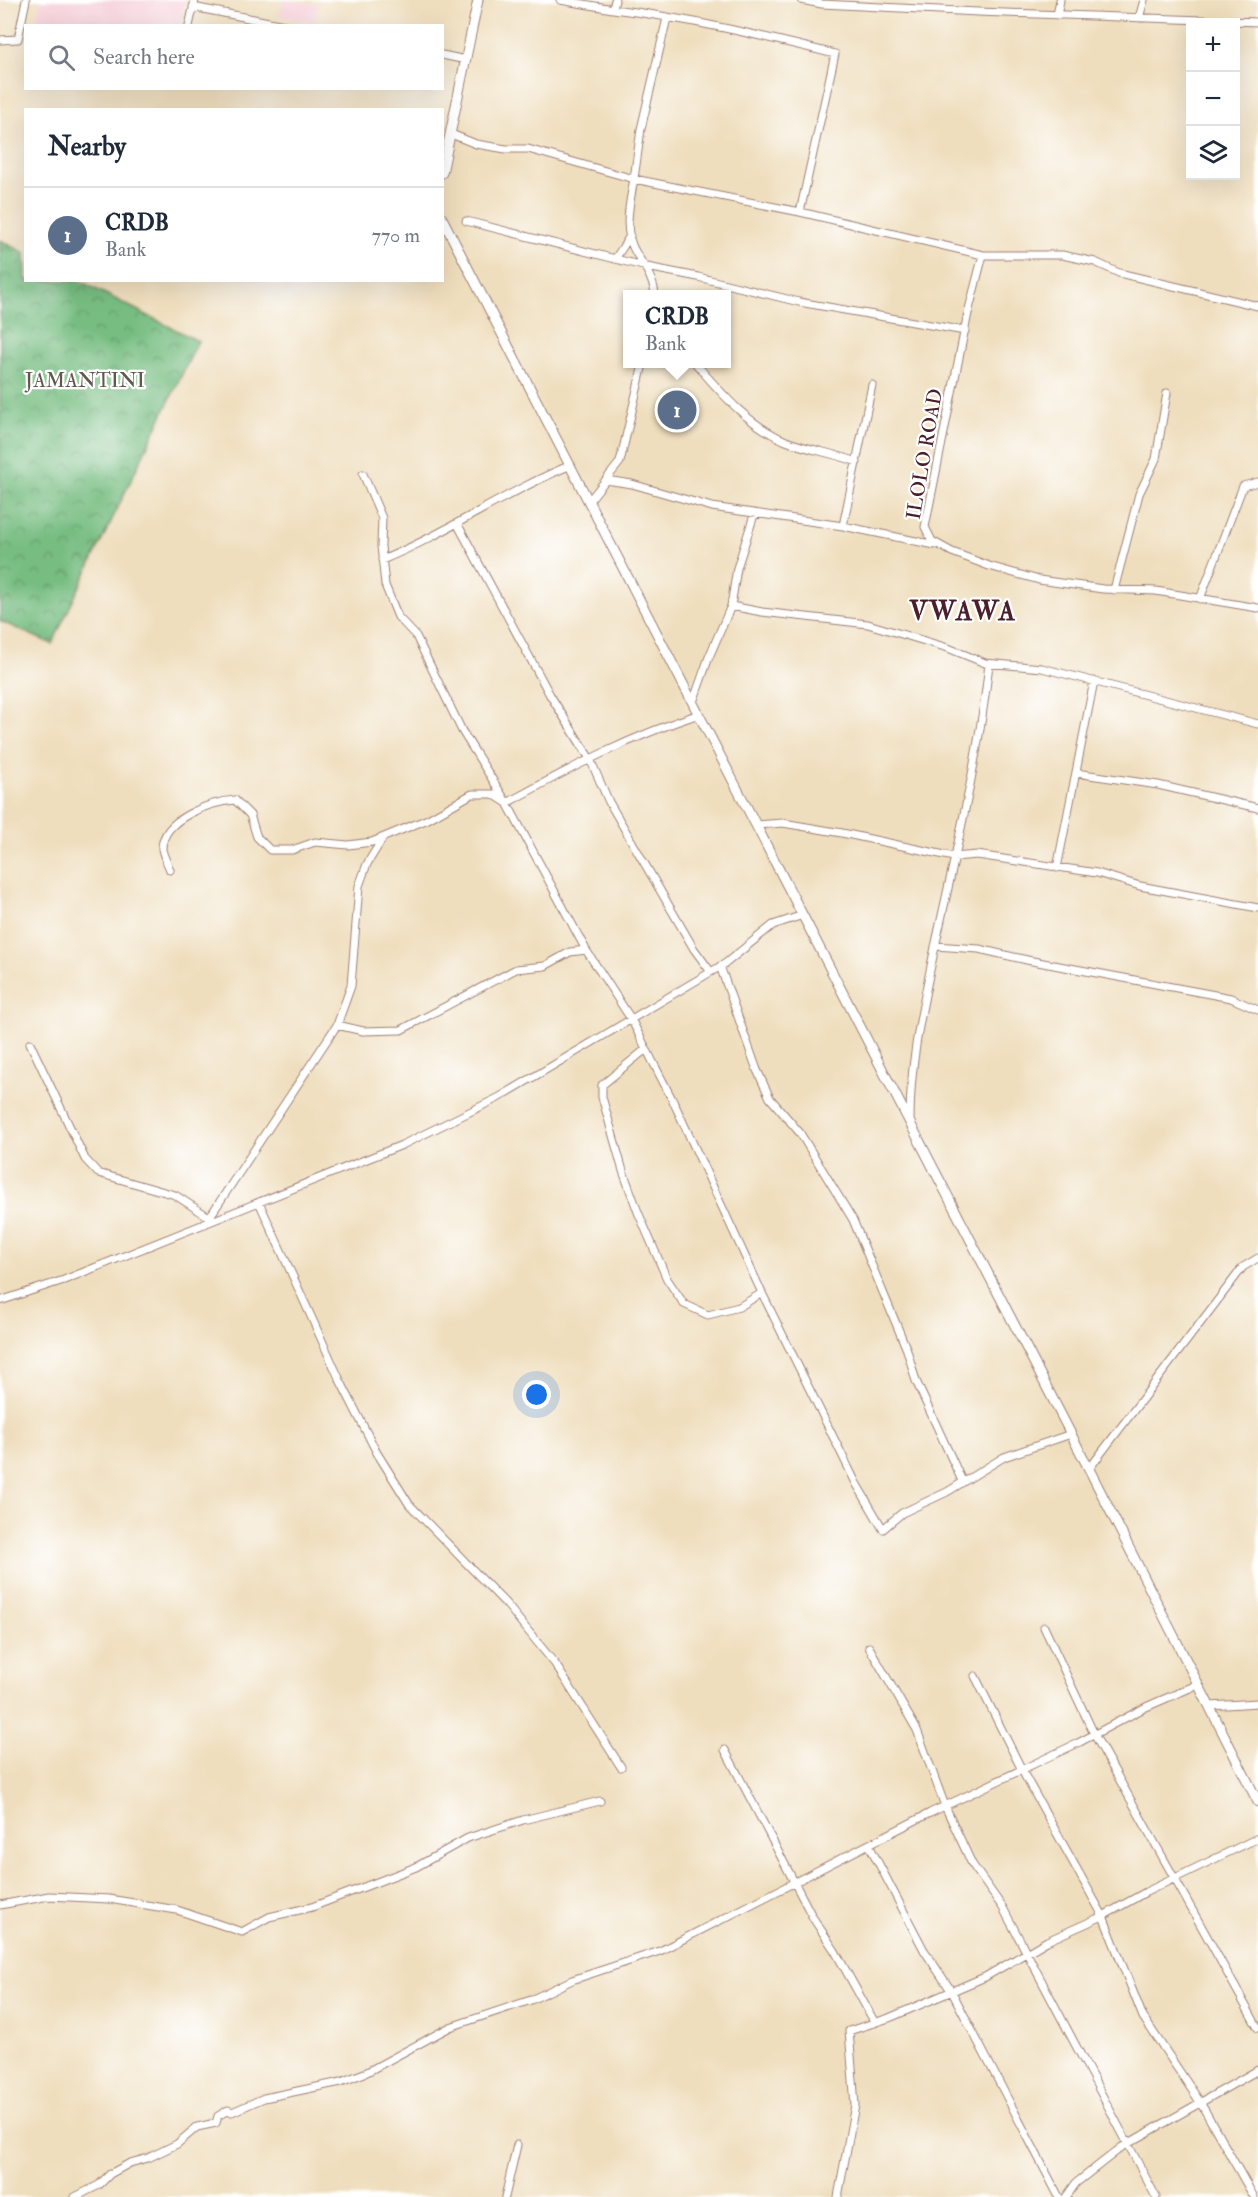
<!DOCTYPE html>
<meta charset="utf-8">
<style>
:root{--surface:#fff;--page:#f2f2f3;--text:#1f2937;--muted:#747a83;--line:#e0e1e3;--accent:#c8321e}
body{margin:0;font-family:"IM FELL Double Pica",serif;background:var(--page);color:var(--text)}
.controls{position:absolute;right:18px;top:18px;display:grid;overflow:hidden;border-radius:0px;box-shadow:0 6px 24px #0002}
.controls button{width:54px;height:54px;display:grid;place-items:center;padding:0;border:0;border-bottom:2px solid var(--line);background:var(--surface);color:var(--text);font:30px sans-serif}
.you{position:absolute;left:537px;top:1395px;width:21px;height:21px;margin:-15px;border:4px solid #fff;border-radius:50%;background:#1a73e8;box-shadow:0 0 0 9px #1a73e833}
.badge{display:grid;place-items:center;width:39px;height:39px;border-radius:50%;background:var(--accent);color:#fff;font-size:20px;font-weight:700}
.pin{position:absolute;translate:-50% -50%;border:3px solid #fff;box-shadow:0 2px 6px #0006}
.popup{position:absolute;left:623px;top:290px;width:108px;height:78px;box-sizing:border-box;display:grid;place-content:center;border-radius:0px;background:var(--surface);filter:drop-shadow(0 2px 4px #0005);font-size:20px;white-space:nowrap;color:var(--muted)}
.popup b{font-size:22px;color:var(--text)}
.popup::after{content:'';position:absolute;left:50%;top:100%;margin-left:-12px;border:12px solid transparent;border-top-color:var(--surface)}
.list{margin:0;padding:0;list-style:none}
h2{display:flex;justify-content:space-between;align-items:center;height:78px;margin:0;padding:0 24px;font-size:26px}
h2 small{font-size:20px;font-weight:400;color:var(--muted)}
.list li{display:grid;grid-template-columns:39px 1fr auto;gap:18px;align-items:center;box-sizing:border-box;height:96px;padding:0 24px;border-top:2px solid var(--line)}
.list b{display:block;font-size:22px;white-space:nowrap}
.list p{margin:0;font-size:20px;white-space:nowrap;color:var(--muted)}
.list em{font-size:20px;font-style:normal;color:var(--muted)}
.icon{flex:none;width:33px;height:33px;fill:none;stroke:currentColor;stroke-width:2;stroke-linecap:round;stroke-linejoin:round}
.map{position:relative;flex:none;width:1258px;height:2197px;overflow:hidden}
.search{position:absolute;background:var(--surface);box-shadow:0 6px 24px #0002;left:24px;top:24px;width:420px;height:66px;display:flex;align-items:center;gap:15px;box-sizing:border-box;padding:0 21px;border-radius:0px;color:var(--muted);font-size:22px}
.panel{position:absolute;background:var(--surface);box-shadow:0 6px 24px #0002;left:24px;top:108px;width:420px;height:174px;border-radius:0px}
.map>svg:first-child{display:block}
.built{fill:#f6cfd8}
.forest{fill:url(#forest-crowns);stroke:#606e56;stroke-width:1.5}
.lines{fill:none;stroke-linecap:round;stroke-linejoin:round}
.street-casing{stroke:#9c7e74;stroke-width:9}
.secondary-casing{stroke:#9c7e74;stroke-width:11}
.street{stroke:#fff;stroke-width:7}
.secondary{stroke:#fff;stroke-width:9}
.labels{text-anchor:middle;stroke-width:4.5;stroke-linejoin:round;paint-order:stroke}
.park-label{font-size:20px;fill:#60584c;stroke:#fff}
.street-label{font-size:20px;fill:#4a1f2b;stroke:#fff}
.district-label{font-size:26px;font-weight:bold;letter-spacing:1.5px;fill:#4a1f2b;stroke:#fff}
</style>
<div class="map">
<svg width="1258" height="2197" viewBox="0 0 1258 2197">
<defs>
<pattern id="forest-crowns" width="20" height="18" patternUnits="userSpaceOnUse" patternTransform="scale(1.5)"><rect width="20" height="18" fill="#77bd81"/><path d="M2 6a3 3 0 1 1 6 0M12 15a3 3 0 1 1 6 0" fill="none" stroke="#64996a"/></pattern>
</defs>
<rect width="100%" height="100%" fill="#fff"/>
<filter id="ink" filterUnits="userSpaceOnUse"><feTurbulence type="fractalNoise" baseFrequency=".0167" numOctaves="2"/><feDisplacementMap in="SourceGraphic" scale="12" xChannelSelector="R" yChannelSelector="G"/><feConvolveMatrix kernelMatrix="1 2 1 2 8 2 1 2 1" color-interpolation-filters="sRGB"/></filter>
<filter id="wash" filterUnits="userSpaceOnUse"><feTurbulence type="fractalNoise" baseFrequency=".008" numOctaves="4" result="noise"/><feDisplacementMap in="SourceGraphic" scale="24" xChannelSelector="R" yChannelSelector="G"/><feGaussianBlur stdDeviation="1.35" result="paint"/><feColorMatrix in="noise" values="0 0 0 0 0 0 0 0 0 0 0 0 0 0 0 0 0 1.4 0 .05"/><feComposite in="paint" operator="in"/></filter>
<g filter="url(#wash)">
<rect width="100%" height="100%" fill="#efdebd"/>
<path class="built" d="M40,0H186L179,25L40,26L35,24Z
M284,0L319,4L314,23L279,15Z"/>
<path class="forest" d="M0,240L25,253L26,280L80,281L198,341L52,644L0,621Z"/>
</g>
<g filter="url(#ink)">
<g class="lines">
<g class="street-casing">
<path id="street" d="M560,0L613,9
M615,0L613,9C688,18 762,36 835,54L800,212L634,179L641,129L667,18
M801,0L822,4L978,12L1258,22
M193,7L289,26
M1057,15L1060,0
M1139,18L1144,0
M189,26L195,0
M0,40L18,39L26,0
M442,55L466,60
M451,134L476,144L506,149H528L634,179C630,202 622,231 636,253C644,266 653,278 655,294
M800,212L983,255H1062L1095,262L1119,273L1258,306
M466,221L647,267L698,277L799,302L965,331
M983,255L968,313L925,527L932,541L952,552L989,566L1039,580L1103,589L1156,591L1258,608
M615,259L630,236
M696,364C723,395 747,424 786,441C809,450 834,453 857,462
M363,474L382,518L381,546L385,585L398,617L416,636L462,731L507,803L586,950L631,1019L675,1105L762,1293L856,1483L883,1529L902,1513L947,1492L1004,1457L1071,1434
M606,480L632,484L712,507L843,526L935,545
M589,501L620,462L643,364
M458,525L550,695L590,759L609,802L694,949L711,972
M843,526L872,385
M382,560C448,533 505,492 571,465
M1114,590L1139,494L1156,459L1167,393
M1200,599L1243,486L1258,482
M731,606L762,612L868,624L948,648L985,663L1042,668L1258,724
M693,702L709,657L731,606L737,568L754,515
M1076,773L1158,785L1258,808
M756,825L783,823L842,833L954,857L977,855L1097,873L1140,886L1258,908
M1057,868L1094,681
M170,870C168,864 162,854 162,848C163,818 211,802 235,800L250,815L257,837L270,850H292L315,842L348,845L372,842L428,819L472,794H493L507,803C570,768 630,737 699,714
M935,946L979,949L1027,960L1231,998L1258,1010
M720,966L757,1070L770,1098L800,1133L853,1220L907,1350L916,1381L962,1481
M337,1025L363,1031L401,1030L516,969L545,966L570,952L586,950
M30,1043L85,1159L98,1173L175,1195L209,1217
M646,1049L602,1085V1097L623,1171L638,1212L667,1279L684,1304L708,1315L739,1307L762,1293
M910,1119C910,1064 921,1014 932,961C953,863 978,764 989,664
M259,1202L339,1378L377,1453L409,1504L507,1605L555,1664L621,1767
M205,1224L337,1025L351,986L359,886L367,864L383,838
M0,1301L64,1280L402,1145L498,1098L726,963L773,925L803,915
M1089,1469L1243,1267L1258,1258
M1044,1627L1094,1734L1258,2028
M869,1647L917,1730L945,1806L972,1864L1003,1908L1156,2197
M975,1676L1025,1776L1103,1916L1143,2017L1200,2102L1254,2197
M1210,1706L1258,1703
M725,1750L813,1918L835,1951L875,2023
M869,1845L924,1950L952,1992L1059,2197
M0,1905L49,1896L109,1899L177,1910L242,1932L269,1917L312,1907L416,1867L468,1838L523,1820L600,1801
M75,2197L99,2185L110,2174L130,2163L148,2158L177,2144L197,2127L216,2123L218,2116L228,2110L232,2112L264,2098L341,2082L367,2072L450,2027L531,2000L572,1980L660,1951L930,1813L1078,1743L1146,1707L1199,1684
M505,2197L517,2145
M838,2197L855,2105L849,2031L889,2018L985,1977L1047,1941L1103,1916L1146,1892L1258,1838
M1066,2197L1076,2183L1122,2147L1258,2070"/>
</g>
<g class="secondary-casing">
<path id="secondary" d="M442,173L478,0
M442,218L1089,1469L1258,1802"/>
</g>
<use href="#street" class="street"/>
<use href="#secondary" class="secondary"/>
</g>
</g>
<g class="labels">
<g class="park-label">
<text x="85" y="387">JAMANTINI</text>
</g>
<g class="street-label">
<text transform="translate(924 454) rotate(-80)" y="7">ILOLO ROAD</text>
</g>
<g class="district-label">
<text x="963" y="620">VWAWA</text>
</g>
</g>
</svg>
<div class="controls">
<button>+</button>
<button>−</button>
<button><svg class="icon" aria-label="layers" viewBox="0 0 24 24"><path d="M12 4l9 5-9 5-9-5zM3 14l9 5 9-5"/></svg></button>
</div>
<div class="you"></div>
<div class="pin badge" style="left:677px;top:410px;background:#5c6f8a">1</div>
<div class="popup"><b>CRDB</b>Bank</div>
<div class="search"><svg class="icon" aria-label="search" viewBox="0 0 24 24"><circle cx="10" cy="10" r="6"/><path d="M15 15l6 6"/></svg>Search here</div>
<section class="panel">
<h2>Nearby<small></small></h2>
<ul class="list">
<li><span class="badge" style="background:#5c6f8a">1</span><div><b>CRDB</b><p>Bank</p></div><em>770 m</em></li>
</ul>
</section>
</div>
